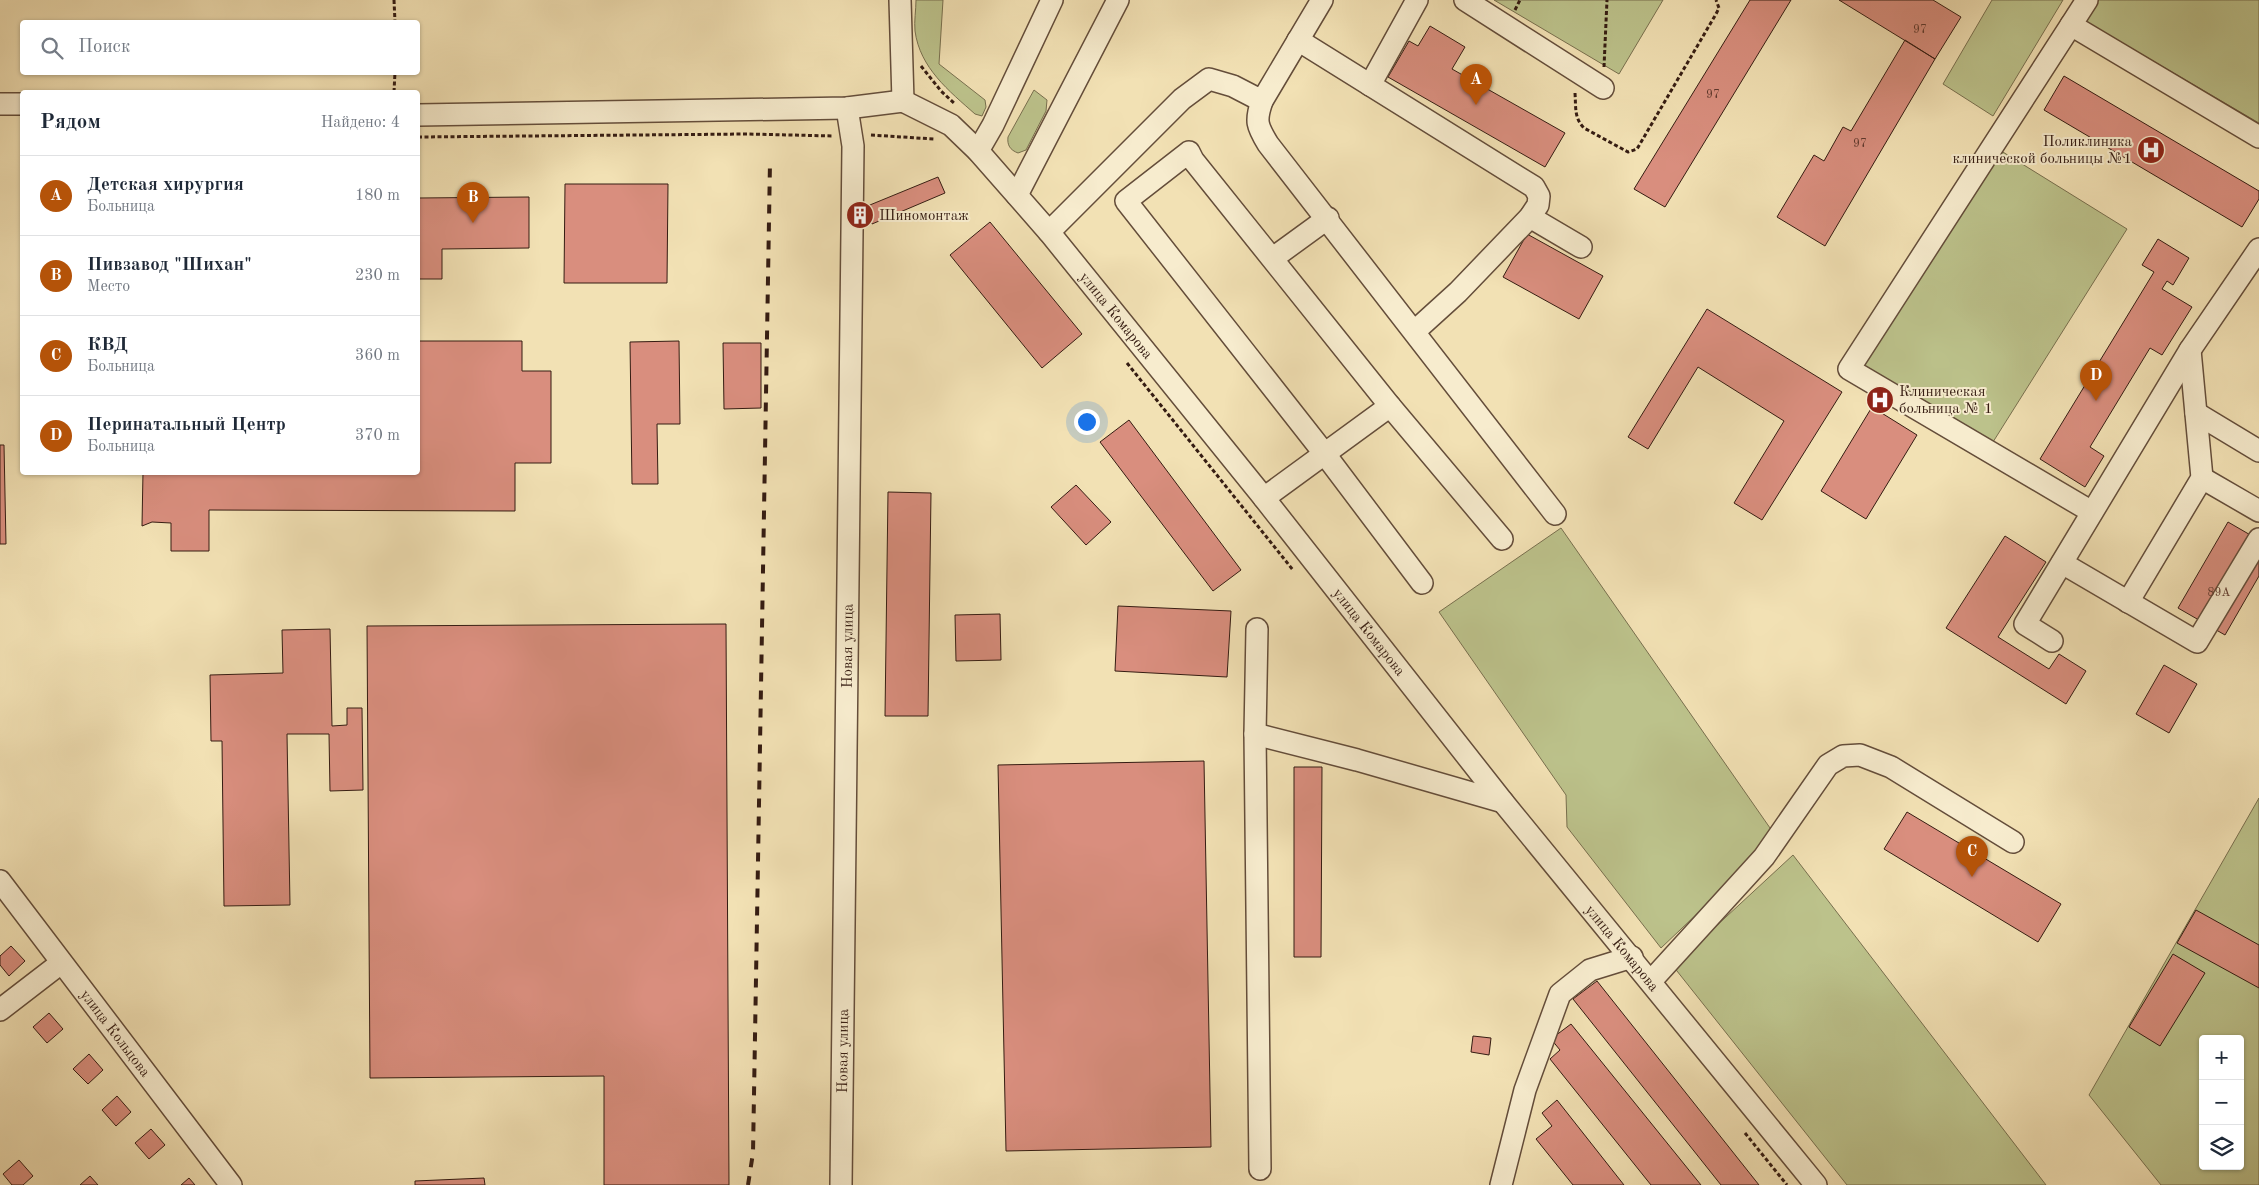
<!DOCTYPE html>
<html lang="ru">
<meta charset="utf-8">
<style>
:root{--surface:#fff;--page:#f2f2f3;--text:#1f2937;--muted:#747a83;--line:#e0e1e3;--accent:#b45309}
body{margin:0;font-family:"Old Standard TT",serif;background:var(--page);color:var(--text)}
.controls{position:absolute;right:15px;bottom:15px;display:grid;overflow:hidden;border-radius:5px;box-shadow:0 1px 4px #0004}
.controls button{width:45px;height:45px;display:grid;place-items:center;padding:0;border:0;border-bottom:1px solid var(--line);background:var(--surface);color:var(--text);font:25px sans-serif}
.you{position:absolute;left:1086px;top:421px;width:18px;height:18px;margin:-12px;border:4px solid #fff;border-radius:50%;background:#1a73e8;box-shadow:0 0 0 8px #1a73e833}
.badge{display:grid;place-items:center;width:32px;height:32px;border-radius:50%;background:var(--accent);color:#fff;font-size:16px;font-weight:700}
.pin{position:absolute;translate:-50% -41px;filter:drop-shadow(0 1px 2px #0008)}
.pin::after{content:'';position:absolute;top:26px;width:18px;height:15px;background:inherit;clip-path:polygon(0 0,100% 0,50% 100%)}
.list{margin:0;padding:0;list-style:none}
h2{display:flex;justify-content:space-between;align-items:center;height:65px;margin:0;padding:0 20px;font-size:21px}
h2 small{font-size:16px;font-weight:400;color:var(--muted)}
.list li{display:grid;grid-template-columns:32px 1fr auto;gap:15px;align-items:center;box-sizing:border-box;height:80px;padding:0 20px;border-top:1px solid var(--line)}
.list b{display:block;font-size:19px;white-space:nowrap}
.list p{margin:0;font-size:16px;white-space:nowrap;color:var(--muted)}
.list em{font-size:16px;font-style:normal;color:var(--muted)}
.icon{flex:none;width:28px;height:28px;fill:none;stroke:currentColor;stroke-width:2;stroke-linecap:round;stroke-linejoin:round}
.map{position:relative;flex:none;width:2259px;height:1185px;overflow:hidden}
.search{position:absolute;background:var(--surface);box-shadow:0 1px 4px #0004;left:20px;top:20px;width:400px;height:55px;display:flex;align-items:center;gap:12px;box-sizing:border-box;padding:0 18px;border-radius:5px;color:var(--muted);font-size:19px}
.panel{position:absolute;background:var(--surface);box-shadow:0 1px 4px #0004;left:20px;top:90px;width:400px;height:385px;border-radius:5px}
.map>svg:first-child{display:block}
.green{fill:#bcc28b;stroke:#786f4e;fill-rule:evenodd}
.building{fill:#d98e7e;stroke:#351c12}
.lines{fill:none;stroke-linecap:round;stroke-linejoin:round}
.minor-casing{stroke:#644d3a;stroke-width:24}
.path{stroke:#351c12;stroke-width:3;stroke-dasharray:4 2.5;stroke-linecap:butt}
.minor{stroke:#f7ecce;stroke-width:21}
.rail{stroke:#351c12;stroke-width:4;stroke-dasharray:9 9;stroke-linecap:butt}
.labels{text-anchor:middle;stroke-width:4;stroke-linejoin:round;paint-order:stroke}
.number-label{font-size:12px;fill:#5e382d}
.poi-label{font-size:15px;fill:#351c12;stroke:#f7ecce;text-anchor:start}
.street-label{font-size:15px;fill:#351c12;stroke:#f7ecce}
</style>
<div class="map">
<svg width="2259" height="1185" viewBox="0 0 2259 1185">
<rect width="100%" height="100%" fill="#f2e1b4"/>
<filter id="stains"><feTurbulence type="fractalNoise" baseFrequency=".004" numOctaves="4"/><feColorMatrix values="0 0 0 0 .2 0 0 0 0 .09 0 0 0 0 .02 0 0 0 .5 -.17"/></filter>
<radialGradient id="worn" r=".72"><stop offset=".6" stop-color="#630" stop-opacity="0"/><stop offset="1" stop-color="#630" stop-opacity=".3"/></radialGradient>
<path class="green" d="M916,0H943L939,64L985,100L986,107L982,116L975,114C949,91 920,68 915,31C914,21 916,10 916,0Z
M1494,0H1663L1619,74Z
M1992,0H2063L1993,116L1943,84Z
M2088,0H2259V123L2078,17Z
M1034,90L1047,100L1046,111L1026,150L1018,153C1010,150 1007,145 1008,137Z
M1998,149L2127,229L1993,442L1862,364Z
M1561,528L1777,838L1661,948L1567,827L1566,795L1439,612Z
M2259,798V1185H2161L2089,1095ZM2203,1039H2240V1166H2203Z
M1793,855L2046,1185H1847L1673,966Z"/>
<path class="building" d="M1750,0H1791L1665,207L1634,189Z
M1839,0H1933L1961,17L1935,59Z
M1430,26L1465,47L1452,69L1565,133L1545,167L1388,77L1409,41L1418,46Z
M1905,40L1935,59L1825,246L1777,217L1814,155L1824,161L1843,127L1851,131Z
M2064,76L2259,191V199L2242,227L2044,110Z
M938,177L945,193L872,224L865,207Z
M565,184H668L667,283H564Z
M529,197V248L442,249V279H418V198Z
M990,222L1082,334L1042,368L950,255Z
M1527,234L1603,276L1579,319L1503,277Z
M2158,239L2189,258L2173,285L2167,281L2162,289L2192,307L2162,355L2150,348L2090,447L2104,456L2085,487L2040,459L2154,272L2142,265Z
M1707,309L1842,392L1762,520L1734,503L1784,421L1698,367L1648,449L1628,437Z
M418,341H522V371H551V463H515V511L209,510V551H171V523L152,522L142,526L143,472H418Z
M679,341L680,424H657L658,484H632L630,342Z
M723,343H761V408L724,409Z
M1872,407L1917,435L1866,519L1821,491Z
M1129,420L1241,570L1213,591L1100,442Z
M0,445H4L6,544H0Z
M1076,485L1111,522L1086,545L1051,507Z
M888,492L931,493L928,716H885Z
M2228,522L2259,540V576L2225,635L2178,608Z
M2005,536L2046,562L1998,637L2049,669L2059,654L2086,671L2066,704L1946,628Z
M1118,606L1231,611L1227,677L1115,671Z
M1000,614L1001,660L956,661L955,615Z
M726,624L729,1185H604V1076L370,1078L367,626Z
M330,629L332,726L347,725V708H362L363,790L330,791L329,734H287L290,905L224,906L222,741H211L210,675L283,673L282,630Z
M2164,665L2197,684L2169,733L2136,714Z
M1204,761L1211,1147L1006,1151L998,765Z
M1294,767H1322L1321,957H1294Z
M1907,812L2061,904L2038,942L1884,849Z
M2196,910L2259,945V988L2177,943Z
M11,946L25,961L9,976L0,965V956Z
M2173,954L2205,973L2160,1046L2129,1027Z
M1597,981L1759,1185H1721L1573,999Z
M49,1013L63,1029L47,1043L33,1027Z
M1571,1024L1701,1185H1651L1550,1059L1560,1050L1551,1039Z
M1473,1036L1491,1038L1489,1055L1471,1052Z
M89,1054L103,1070L88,1084L73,1069Z
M117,1096L131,1112L116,1126L102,1110Z
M1557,1100L1624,1185H1573L1536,1139L1552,1126L1542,1113Z
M151,1129L165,1145L149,1159L135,1143Z
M19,1160L33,1176L23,1185H12L3,1174Z
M90,1176L98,1185H80Z
M189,1178L195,1185H181Z
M484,1178L485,1185H415V1181Z"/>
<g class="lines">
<g class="minor-casing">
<g id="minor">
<path d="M900,0L903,101"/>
<path d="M1322,0L1262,101C1255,121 1257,126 1268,144L1555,514"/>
<path d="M1465,0L1603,88"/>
<path d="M2087,0L2071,25L2259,137"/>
<path d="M2071,25L1849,369L2092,512"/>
<path d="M1298,40L1534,187L1539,196L1538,205L1530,217L1458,292L1415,331"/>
<path d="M1370,85L1417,0"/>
<path id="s1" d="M903,101L951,125L978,151L1049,232L1264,498L1503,802L1816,1185"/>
<path d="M0,104H22"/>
<path d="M418,115L847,108L903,101"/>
<path d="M978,151L993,125L1052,0"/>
<path d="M1017,195L1118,0"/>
<path d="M1530,217L1581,247"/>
<path d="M1049,232L1182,99L1209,79L1233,86L1262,101"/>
<path d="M1273,258L1328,218"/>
<path d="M1390,406L1193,160L1189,152L1126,201L1324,453L1422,583"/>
<path d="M2196,413L2259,451"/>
<path d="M2202,478L2259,511"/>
<path d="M1264,498L1390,406L1502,539"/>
<path d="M2062,563L2197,642L2259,539"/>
<path d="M2128,602L2202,478L2190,350"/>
<path d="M1257,629L1255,734L1260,1169"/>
<path d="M2052,641L2025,624L2190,350L2259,249"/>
<path d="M1255,734L1357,760L1503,802"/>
<path id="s2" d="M0,881L231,1185"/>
<path d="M1651,981L1764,857L1828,765L1843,756L1860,755L1891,767L2013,842"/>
<path d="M0,1010L61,963"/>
<path id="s3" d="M841,1185L853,146L847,108"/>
<path d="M1501,1185L1525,1090L1560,994L1590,970L1632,957"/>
</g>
</g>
<path class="path" d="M394,0L395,22
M1515,10L1520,0
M921,66L941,91L955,104
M1604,67L1607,0
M394,92L395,72
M1575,93C1576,107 1574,118 1584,128L1628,152L1637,149L1716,14L1719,8L1716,0
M871,135L934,139
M418,137L747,134L833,136
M1127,363L1293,570
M1745,1133L1787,1185"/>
<use href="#minor" class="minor"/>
<path class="rail" d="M748,1185L753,1153L770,162"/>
</g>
<defs>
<g id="hospital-disc" transform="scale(1.4375)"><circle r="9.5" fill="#8f2418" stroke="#f7ecce"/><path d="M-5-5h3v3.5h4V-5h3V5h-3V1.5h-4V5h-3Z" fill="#fff"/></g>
<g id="building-disc" transform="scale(1.4375)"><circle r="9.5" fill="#8f2418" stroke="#f7ecce"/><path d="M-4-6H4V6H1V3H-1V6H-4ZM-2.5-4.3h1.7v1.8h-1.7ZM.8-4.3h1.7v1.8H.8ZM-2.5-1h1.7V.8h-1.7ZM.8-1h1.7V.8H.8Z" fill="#fff"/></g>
</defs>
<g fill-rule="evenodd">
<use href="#hospital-disc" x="2151" y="150"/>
<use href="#building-disc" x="860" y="215"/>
<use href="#hospital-disc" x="1880" y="400"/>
</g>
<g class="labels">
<g class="number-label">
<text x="1920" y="33">97</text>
<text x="1713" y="98">97</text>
<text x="1860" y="147">97</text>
<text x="2219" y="596">89А</text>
</g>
<g class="poi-label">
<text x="2132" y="146" text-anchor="end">Поликлиника<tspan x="2132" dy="17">клинической больницы №1</tspan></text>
<text x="879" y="220">Шиномонтаж</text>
<text x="1899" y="396">Клиническая<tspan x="1899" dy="17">больница № 1</tspan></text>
</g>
<g class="street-label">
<text dy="5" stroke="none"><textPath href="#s1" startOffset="306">улица Комарова</textPath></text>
<text dy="5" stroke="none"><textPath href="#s1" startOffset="711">улица Комарова</textPath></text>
<text dy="5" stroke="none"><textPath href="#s3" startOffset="539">Новая улица</textPath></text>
<text dy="5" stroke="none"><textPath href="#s1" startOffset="1116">улица Комарова</textPath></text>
<text dy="5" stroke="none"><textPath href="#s2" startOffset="191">улица Кольцова</textPath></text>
<text dy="5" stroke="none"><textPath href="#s3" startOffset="134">Новая улица</textPath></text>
</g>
</g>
<rect width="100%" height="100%" filter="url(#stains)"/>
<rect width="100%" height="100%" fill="url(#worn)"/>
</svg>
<div class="controls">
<button>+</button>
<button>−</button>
<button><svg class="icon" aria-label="layers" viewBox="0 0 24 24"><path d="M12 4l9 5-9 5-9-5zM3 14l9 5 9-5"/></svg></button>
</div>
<div class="you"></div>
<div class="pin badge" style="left:1476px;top:105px">A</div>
<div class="pin badge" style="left:473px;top:223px">B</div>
<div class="pin badge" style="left:1972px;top:877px">C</div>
<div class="pin badge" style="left:2096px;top:401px">D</div>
<div class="search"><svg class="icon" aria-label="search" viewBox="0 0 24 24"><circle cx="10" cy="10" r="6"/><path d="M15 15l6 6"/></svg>Поиск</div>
<section class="panel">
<h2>Рядом<small>Найдено: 4</small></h2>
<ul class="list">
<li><span class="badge">A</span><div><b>Детская хирургия</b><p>Больница</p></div><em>180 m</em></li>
<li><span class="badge">B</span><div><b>Пивзавод &quot;Шихан&quot;</b><p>Место</p></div><em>230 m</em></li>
<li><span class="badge">C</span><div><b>КВД</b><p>Больница</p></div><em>360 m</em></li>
<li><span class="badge">D</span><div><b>Перинатальный Центр</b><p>Больница</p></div><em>370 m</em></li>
</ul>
</section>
</div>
